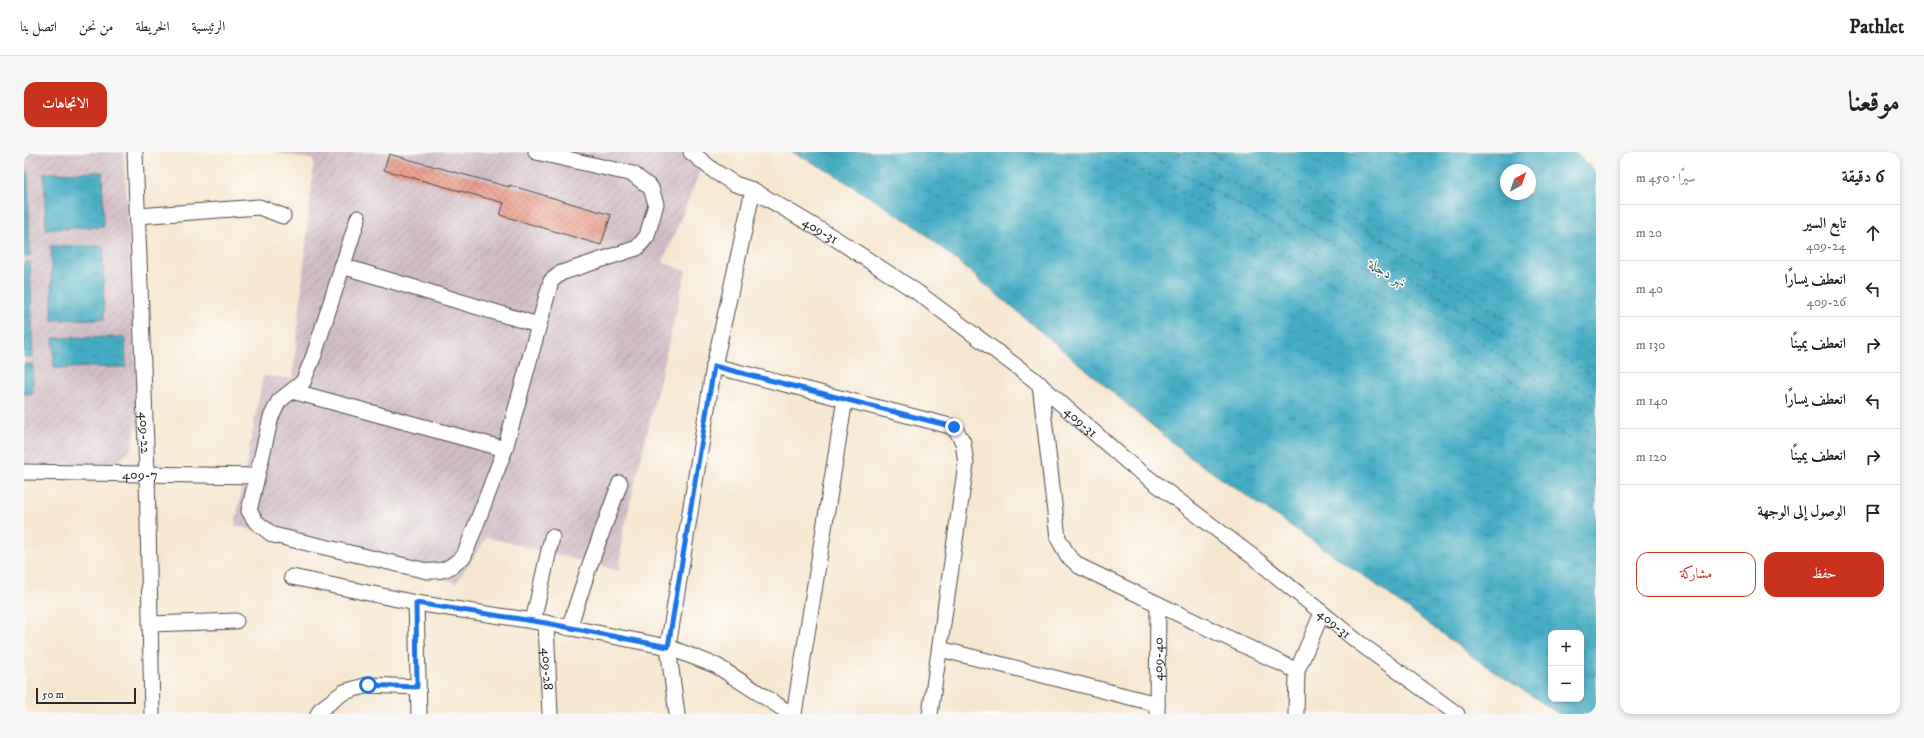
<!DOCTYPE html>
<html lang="ar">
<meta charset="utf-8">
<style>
:root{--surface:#fff;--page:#f6f6f6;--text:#222;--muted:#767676;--line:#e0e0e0;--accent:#c8321e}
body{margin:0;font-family:"IM FELL DW Pica",Amiri,serif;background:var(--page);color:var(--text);direction:rtl}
.controls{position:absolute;right:12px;bottom:12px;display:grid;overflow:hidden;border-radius:8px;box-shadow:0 2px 6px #0003}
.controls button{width:36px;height:36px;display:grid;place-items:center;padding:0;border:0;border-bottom:1px solid var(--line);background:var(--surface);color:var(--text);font:20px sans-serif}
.compass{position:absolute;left:1476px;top:12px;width:36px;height:36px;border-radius:50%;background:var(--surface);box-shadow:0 2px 6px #0003;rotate:40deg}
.scale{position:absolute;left:12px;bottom:10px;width:100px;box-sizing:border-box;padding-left:4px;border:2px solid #2b2b2b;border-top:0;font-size:11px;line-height:14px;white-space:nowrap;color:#2b2b2b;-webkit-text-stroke:3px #fdfcf7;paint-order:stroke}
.stop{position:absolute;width:12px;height:12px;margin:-9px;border:3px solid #1a73e8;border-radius:50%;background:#fff}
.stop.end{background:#1a73e8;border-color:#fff;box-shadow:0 1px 4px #0008}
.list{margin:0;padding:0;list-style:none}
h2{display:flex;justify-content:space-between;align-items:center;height:52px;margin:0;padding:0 16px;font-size:17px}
h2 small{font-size:13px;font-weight:400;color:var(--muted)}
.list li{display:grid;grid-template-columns:26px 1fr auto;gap:12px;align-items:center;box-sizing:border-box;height:56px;padding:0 16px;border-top:1px solid var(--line)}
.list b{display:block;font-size:15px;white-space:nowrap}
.list p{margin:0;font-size:13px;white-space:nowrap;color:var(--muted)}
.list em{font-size:13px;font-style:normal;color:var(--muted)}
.actions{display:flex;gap:8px;padding:12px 16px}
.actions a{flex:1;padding:9px 0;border:1px solid var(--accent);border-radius:12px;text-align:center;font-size:14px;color:var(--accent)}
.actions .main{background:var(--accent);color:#fff}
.icon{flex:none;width:22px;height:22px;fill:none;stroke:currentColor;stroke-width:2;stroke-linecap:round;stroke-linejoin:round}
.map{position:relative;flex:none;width:1572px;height:562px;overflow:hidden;direction:ltr;border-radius:12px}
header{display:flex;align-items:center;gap:24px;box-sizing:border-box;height:56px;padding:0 20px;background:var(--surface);border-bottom:1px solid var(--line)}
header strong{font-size:19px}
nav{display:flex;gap:22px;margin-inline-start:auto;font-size:14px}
.intro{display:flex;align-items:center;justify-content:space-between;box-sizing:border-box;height:96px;padding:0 24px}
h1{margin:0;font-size:28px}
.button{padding:10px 18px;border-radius:12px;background:var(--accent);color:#fff;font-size:14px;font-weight:700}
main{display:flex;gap:24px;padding:0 24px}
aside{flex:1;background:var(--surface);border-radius:12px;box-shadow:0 2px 6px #0003}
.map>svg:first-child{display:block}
.industrial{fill:url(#industrial-furrows)}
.water{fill:url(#water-ripples);stroke:#386c78;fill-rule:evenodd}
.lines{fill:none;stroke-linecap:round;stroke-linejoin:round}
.ferry{stroke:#355f68;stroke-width:1;stroke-dasharray:5 4;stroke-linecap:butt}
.building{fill:url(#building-cross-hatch)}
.minor-casing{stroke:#4a4744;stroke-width:17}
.minor{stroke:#fff;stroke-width:15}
.route{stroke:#1a73e8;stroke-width:5}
.labels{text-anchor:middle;stroke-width:3;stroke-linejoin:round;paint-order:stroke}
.street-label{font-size:14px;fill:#2b2b2b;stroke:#fdfcf7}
.water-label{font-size:15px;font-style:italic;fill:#355f68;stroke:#fdfcf7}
</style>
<header>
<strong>Pathlet</strong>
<nav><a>الرئيسية</a><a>الخريطة</a><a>من نحن</a><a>اتصل بنا</a></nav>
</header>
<div class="intro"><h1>موقعنا</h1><a class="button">الاتجاهات</a></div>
<main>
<aside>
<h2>6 دقيقة<small>سيرًا · 450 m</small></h2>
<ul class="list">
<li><svg class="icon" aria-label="ahead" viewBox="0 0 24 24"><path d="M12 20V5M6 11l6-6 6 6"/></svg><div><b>تابع السير</b><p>409-24</p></div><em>20 m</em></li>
<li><svg class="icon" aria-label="left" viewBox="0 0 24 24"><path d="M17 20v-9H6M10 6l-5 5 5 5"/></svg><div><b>انعطف يسارًا</b><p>409-26</p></div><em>40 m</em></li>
<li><svg class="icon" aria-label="right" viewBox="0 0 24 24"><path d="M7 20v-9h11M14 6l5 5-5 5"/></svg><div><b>انعطف يمينًا</b></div><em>130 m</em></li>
<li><svg class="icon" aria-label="left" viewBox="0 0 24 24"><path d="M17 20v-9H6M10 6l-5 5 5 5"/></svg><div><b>انعطف يسارًا</b></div><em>140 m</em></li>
<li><svg class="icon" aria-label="right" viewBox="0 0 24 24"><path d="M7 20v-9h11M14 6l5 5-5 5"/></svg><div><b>انعطف يمينًا</b></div><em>120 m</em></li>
<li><svg class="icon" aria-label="arrive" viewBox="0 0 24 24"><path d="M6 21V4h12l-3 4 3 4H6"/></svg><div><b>الوصول إلى الوجهة</b></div></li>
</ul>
<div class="actions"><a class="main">حفظ</a><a>مشاركة</a></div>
</aside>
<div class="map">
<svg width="1572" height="562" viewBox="0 0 1572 562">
<defs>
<pattern id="industrial-furrows" width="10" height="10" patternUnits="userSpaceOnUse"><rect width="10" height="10" fill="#d2bdc6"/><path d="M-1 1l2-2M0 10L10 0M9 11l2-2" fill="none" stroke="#b4a3aa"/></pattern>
<pattern id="water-ripples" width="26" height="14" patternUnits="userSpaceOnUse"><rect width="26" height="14" fill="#44acc4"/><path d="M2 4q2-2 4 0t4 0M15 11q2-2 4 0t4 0" fill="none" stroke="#398c9f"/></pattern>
<pattern id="building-cross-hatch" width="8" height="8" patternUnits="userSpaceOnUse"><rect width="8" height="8" fill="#e89583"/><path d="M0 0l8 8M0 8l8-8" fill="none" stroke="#bc7a6b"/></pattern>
</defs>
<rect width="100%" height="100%" fill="#fdfcf7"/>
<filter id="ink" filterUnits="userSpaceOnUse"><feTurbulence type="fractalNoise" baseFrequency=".025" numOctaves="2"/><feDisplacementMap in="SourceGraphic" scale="8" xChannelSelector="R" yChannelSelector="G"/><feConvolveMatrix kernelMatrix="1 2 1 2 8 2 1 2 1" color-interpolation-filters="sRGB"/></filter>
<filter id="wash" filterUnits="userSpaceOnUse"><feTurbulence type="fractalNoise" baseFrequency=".012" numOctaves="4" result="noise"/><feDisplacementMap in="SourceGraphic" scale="16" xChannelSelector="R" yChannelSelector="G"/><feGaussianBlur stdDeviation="0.9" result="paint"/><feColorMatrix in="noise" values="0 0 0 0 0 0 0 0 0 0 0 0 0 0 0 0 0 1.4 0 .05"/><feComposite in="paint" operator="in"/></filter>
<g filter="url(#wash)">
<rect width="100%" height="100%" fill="#f7e7d1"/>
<path class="industrial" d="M0,0H100L114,260L108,297L92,312H0Z
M248,0H657L676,19L639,110L662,119L598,385L596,419L463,385L432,431L211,373L239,224L269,226L290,8Z"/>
<path class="water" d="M768,0H1549L1559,7L1572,21V562H1535L1449,505L1343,426L1163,303L894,76L805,19ZM1482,18H1506V42H1482ZM1527,481H1557V547H1527Z
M0,20H4L6,104H0Z
M78,20L80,75L22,77L20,21Z
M27,94H79L80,167L28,168Z
M6,110L9,205H0V111Z
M101,185L102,215L30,216L29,186Z
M0,212H9V242H0Z"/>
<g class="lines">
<path class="ferry" d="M1084,0L1226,78L1572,304
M1119,0L1234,63L1572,284
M1152,0L1241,48L1572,266
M1186,0L1248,34L1572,246
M1220,0L1255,19L1572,226"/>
</g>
<g id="blocks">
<path class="building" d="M365,2L485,35V33L587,63L577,93L476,63L480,51L360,18Z"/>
</g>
</g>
<g filter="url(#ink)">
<use href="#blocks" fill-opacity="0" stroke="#4a4744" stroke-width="1"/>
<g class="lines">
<g class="minor-casing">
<g id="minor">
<path id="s1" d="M111,0L123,321L128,562"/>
<path id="s2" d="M667,0L690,19L711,32L729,38L812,87L893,140L1008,226L1106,312L1228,404L1334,490L1433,562"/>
<path d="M114,64L235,55L259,64"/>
<path d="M334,66L290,203L279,230L255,249L247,265L225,359L232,370L249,383L403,419C421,420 426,416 440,404L481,297L527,129L537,121L613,96L623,84L632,52L627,36L609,22L512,0"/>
<path d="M318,114L514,173"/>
<path d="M690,214L930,275L939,290L942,312L906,562"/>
<path d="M1016,232L1034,386L1044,404L1055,414L1273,519"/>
<path d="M268,239L481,297"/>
<path id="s3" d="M0,320L232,324"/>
<path d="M268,425L392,451L522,471L644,495L693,514L767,562"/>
<path d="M392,451L395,562"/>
<path d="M509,469L528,385"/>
<path id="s4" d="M522,471L526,562"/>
<path d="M126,472L212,469"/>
<path d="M545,476L564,418L596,331"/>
<path d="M916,497L1133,552"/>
<path id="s5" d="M1133,561L1134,452"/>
<path d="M294,562L297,557L320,540L344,533L393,535"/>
<path d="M653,562L644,495L690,214L729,38"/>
<path d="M770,562L821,247"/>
<path d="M1272,562L1273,519L1298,461"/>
</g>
</g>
<use href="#minor" class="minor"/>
</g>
</g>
<g class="lines" filter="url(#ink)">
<path class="route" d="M344,533L393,535L392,451L522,471L644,495L690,214L930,275"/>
</g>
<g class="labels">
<g class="street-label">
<text dy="5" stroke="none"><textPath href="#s2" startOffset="152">409-31</textPath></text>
<text dy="5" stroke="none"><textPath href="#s2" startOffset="476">409-31</textPath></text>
<text dy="5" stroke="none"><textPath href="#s1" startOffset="281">409-22</textPath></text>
<text dy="5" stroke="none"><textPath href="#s3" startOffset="116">409-7</textPath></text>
<text dy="5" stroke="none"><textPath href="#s2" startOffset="800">409-31</textPath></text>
<text dy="5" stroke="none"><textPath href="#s5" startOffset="54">409-40</textPath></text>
<text dy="5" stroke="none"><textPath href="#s4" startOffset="46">409-28</textPath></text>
</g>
<g class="water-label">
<text transform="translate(1364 121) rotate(30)" y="5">نهر دجلة</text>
</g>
</g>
</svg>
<div class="controls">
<button>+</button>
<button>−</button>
</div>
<svg class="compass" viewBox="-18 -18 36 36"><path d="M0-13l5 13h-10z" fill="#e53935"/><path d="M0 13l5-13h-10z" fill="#767676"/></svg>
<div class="scale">50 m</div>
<div class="stop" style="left:344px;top:533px"></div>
<div class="stop end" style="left:930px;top:275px"></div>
</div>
</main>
